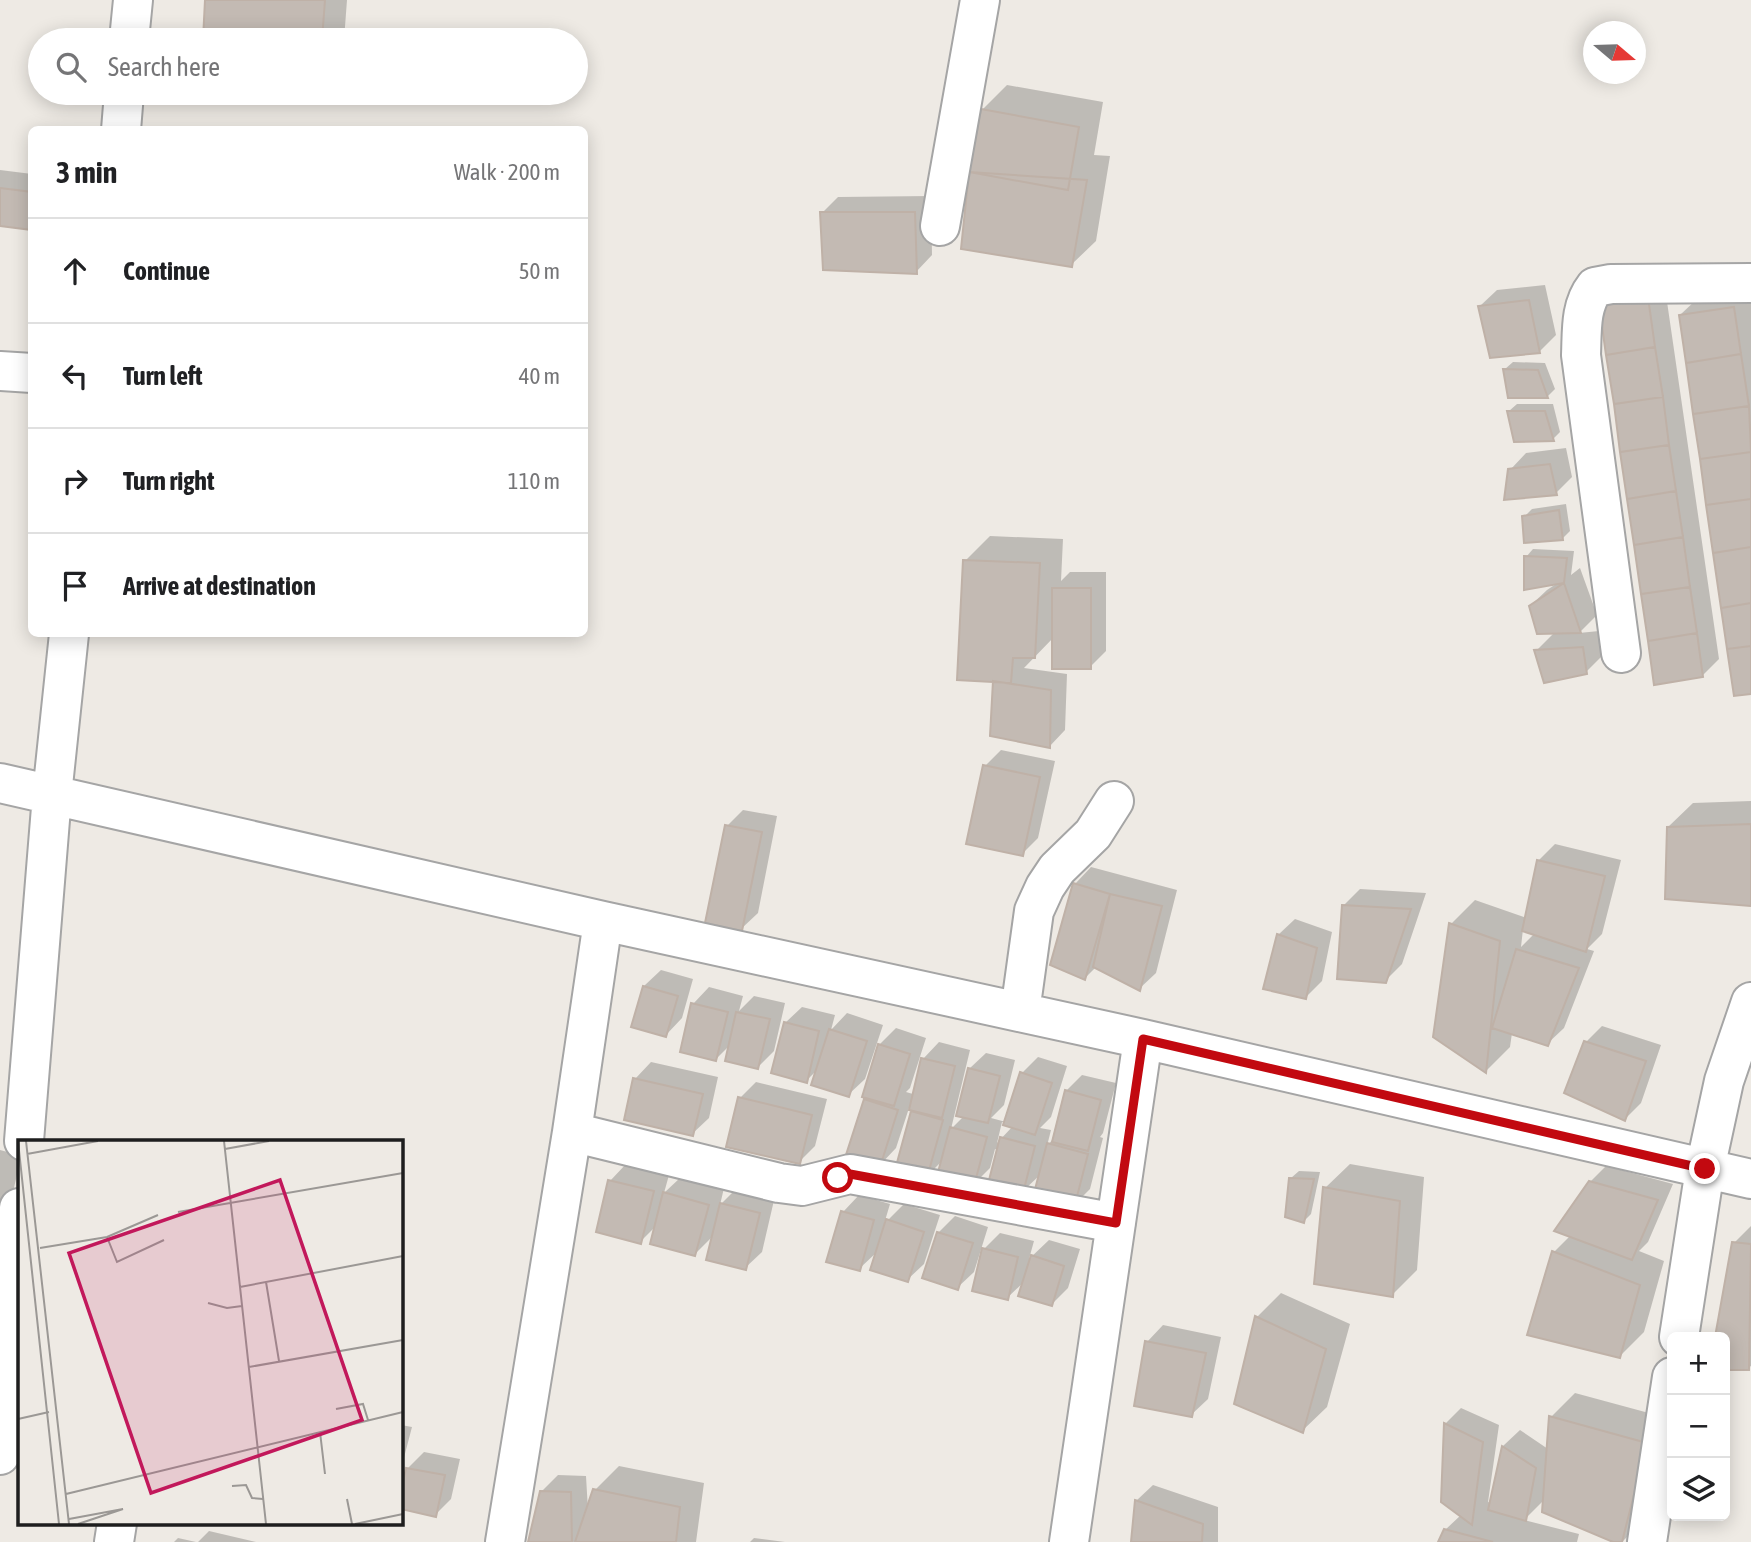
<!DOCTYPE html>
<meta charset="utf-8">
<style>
:root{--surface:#fff;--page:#f2f2f2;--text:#202124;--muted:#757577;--line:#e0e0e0}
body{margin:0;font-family:"Asap Condensed",sans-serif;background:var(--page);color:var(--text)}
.controls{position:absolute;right:21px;bottom:21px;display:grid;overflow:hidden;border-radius:10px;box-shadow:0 4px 18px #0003}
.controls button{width:63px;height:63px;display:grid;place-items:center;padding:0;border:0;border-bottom:2px solid var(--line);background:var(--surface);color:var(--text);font:35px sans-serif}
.compass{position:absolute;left:1583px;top:21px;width:63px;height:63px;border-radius:50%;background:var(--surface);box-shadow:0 4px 18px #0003;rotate:109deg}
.stop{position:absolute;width:21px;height:21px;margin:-16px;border:5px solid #c20910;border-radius:50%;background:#fff}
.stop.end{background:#c20910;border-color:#fff;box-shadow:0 2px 7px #0008}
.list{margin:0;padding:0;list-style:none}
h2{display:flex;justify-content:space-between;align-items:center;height:91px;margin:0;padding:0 28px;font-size:30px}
h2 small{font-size:23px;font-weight:400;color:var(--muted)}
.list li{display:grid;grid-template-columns:46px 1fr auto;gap:21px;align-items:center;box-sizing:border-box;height:105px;padding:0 28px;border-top:2px solid var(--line)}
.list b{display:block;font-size:26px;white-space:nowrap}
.list em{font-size:23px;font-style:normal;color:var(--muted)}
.icon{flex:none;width:38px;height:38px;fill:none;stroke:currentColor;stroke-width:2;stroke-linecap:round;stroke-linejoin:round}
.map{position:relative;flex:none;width:1751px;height:1542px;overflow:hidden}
.search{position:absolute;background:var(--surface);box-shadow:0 4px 18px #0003;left:28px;top:28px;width:560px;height:77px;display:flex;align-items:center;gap:18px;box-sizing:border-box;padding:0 24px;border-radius:38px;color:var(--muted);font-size:26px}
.panel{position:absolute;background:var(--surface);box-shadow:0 4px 18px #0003;left:28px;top:126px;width:560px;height:511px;border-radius:10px}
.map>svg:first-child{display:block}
.shadow{fill:#0003;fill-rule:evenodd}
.building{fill:#c3bab3;stroke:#bfb1a7;stroke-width:2}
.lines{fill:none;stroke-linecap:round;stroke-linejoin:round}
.minor-casing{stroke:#a5a5a5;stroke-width:42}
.minor{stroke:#fff;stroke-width:38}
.route{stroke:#c20910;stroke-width:9}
.inset-road{fill:none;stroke:#9b9895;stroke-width:2}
.view{fill:#c2185b;fill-opacity:0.15;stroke:#c2185b;stroke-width:3.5}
.inset-edge{fill:none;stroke:#1e1e1e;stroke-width:3.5}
</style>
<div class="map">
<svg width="1751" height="1542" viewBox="0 0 1751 1542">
<rect width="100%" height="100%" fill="#eeeae4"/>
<path class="shadow" d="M207,0H347L344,40H205Z
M1007,85L1103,102L1094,155L1110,156L1096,241L1071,265L982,110Z
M0,170L32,174V228L0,224Z
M931,196L932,255L916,272L822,213L838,197Z
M1664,281L1719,659L1702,676L1601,305Z
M1545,285L1556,335L1539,352L1480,306L1497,290Z
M1751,298V692L1680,315L1697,299Z
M1513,362L1545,363L1555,389L1547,397L1505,369Z
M1517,404H1553L1560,432L1553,439L1509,411Z
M1566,448L1572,477L1556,493L1510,470L1526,453Z
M1566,504L1570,531L1562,539L1524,517L1532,509Z
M990,536L1063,539L1061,581L1070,572H1106V651L1090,667L1054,637L1024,668L1067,674L1065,730L1049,747L995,680L965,561Z
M1533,549L1574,551L1571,575L1580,568L1597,615L1579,633L1599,631L1602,656L1586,672L1536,651L1555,632L1530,606L1547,590L1559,582L1526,557Z
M1001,750L1055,761L1038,838L1022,854L985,766Z
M1751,801V904L1668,827L1693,803Z
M743,810L777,816L758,913L741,929L727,826Z
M1555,844L1621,860L1602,934L1587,949L1594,951L1564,1028L1547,1044L1512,1033L1510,1047L1486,1071L1435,1036L1451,924L1475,900L1527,918L1538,861ZM1523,929L1535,933L1521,947Z
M1091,867L1177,890L1156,973L1139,989L1096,967L1085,978L1075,884Z
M1360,889L1426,893L1402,964L1385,981L1343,906Z
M1295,919L1332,932L1322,981L1306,997L1278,935Z
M661,970L693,979L682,1018L666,1035L644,986Z
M709,987L743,996L739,1011L754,996L785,1003L774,1051L758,1067L731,1044L716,1059L693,1004Z
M802,1007L835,1015L831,1030L847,1013L883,1025L865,1079L848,1095L818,1069L806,1081L785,1023Z
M1602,1026L1661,1045L1641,1103L1625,1119L1586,1042Z
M896,1028L926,1038L910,1088L906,1092L913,1094L923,1059L939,1042L970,1050L951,1129L964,1116L969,1069L986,1053L1015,1060L1004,1105L991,1118L1006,1122L1022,1073L1038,1057L1067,1066L1051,1117L1040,1128L1051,1130L1047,1146L1054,1138L1066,1091L1082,1075L1116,1083L1103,1133L1100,1137L1103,1138L1090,1189L1073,1206L1041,1174L1023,1191L998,1150L995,1149L990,1168L974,1184L943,1160L927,1176L897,1169L914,1109L909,1108L896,1148L880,1165L865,1100L868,1097L878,1049L876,1048ZM1002,1122L1013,1126L997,1143Z
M651,1062L718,1077L709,1118L692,1134L635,1079Z
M756,1082L827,1099L815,1146L799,1162L740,1098Z
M0,1150L19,1155V1166L13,1192L0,1205Z
M626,1164L669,1175L664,1193L681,1177L724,1188L720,1205L738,1187L775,1196L762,1252L745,1268L714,1235L695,1254L656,1226L640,1242L610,1181Z
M1350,1164L1424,1177L1417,1270L1392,1295L1325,1188Z
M1606,1166L1673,1184L1648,1242L1639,1251L1664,1261L1644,1332L1620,1356L1554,1252L1571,1235L1590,1182Z
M1299,1171L1320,1172L1311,1214L1304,1221L1291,1178Z
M859,1195L890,1204L884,1224L904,1204L940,1215L924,1264L907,1280L878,1251L859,1269L843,1212Z
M955,1216L988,1227L974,1272L957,1288L938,1233Z
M1751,1226V1366L1748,1368H1725V1337H1717L1734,1243Z
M1000,1233L1034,1241L1029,1259L1049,1240L1080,1249L1068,1288L1052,1304L1025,1281L1007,1298L982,1251Z
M1281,1293L1350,1324L1327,1407L1302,1431L1257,1317Z
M1163,1325L1221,1337L1208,1399L1191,1415L1147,1342Z
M1575,1393L1671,1419L1645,1519L1622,1542H1618L1545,1499L1524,1520L1579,1534L1577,1542H1440L1445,1530L1461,1515L1445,1424L1461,1408L1499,1425L1488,1502L1491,1503L1503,1446L1520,1430L1548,1449L1551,1417Z
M401,1425L412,1427L401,1469Z
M424,1452L460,1459L451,1499L435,1515L401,1508L407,1469Z
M619,1466L704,1483L696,1542H540L541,1492L558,1475L586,1476L588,1510L595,1490Z
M1153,1485L1218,1507V1542H1133L1136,1501Z
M209,1531L256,1542H198Z
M178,1538L196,1542H174Z
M754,1538L785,1542H750Z"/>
<path class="building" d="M205,0H325L322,40H203Z
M981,109L1079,127L1068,190L969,172Z
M969,172L1087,180L1072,267L961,249Z
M0,188L32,192V230L0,226Z
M820,212H915L917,274L823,270Z
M1648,297L1655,347L1606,355L1599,304Z
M1529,300L1540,353L1490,358L1478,306Z
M1734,307L1741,354L1686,363L1679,315Z
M1655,347L1663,397L1614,404L1606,355Z
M1741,354L1749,406L1693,414L1686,363Z
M1503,369L1538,370L1548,398H1508Z
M1663,397L1669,445L1620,452L1614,404Z
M1749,406L1751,452L1700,459L1693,414Z
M1507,411H1545L1554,441L1514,442Z
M1669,445L1676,491L1627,499L1620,452Z
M1751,452V499L1706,505L1700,459Z
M1550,464L1557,495L1504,500L1508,469Z
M1676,491L1683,537L1634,545L1627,499Z
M1751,499V547L1713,553L1706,505Z
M1559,510L1563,540L1524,543L1522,516Z
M1683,537L1690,587L1641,594L1634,545Z
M1751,547V603L1721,608L1713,553Z
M1524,556L1567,558L1564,583L1524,590Z
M963,560L1040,563L1035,658H1013L1011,683L957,680Z
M1564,583L1581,633L1537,634L1529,606Z
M1690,587L1697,633L1648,641L1641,594Z
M1052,588H1091V669H1052Z
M1751,603V646L1727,649L1721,608Z
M1697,633L1703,677L1654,685L1648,641Z
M1751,646V694L1734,696L1727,649Z
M1583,647L1587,674L1544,683L1534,650Z
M993,681L1051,690L1050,748L990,736Z
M983,765L1040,777L1023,856L966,844Z
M1751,824V906L1665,899L1667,827Z
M725,825L762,832L742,931L705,923Z
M1537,860L1605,876L1586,952L1522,931Z
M1073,883L1110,894L1085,980L1050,965Z
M1110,894L1162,906L1140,991L1093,967Z
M1342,905L1411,909L1386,983L1337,979Z
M1449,923L1500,941L1486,1073L1433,1037Z
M1277,934L1317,948L1306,999L1263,989Z
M1516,949L1579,968L1548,1046L1492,1028Z
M643,986L678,996L666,1037L631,1027Z
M691,1003L728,1012L716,1061L680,1052Z
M736,1012L770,1019L758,1069L725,1061Z
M784,1022L819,1031L807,1083L771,1073Z
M829,1029L867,1041L849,1097L811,1085Z
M1584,1041L1646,1061L1625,1121L1564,1093Z
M878,1044L910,1054L894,1106L862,1097Z
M921,1058L955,1066L942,1118L909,1110Z
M968,1068L1000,1076L988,1123L956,1116Z
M1020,1072L1052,1083L1035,1135L1003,1125Z
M633,1078L703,1094L693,1136L624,1120Z
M1065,1090L1101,1100L1088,1151L1052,1142Z
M738,1097L812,1115L800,1164L726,1147Z
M864,1099L898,1110L880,1167L846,1155Z
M911,1111L943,1120L927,1178L895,1170Z
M950,1127L987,1137L974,1186L937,1176Z
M1000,1137L1035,1146L1023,1193L988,1184Z
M1047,1143L1088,1154L1074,1208L1033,1197Z
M1289,1178L1314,1179L1304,1223L1285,1217Z
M608,1180L654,1191L641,1244L596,1232Z
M1589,1181L1658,1200L1632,1260L1554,1231Z
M1323,1187L1400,1201L1393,1297L1314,1284Z
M663,1192L709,1205L695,1256L650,1244Z
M720,1203L760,1213L746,1270L706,1260Z
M841,1211L874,1220L860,1271L826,1262Z
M886,1219L924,1232L908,1282L870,1270Z
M937,1232L973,1243L958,1290L922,1278Z
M1732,1242L1751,1244L1749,1370H1725V1337H1715Z
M982,1248L1018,1257L1008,1300L972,1291Z
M1552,1251L1640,1285L1620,1358L1527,1335Z
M1031,1255L1064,1266L1052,1306L1018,1296Z
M1255,1316L1326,1349L1303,1433L1234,1404Z
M1145,1341L1206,1353L1192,1417L1134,1406Z
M1549,1416L1647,1443L1622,1542H1613L1542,1512Z
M1444,1423L1483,1442L1472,1525L1441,1502Z
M1502,1446L1536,1468L1526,1521L1488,1510Z
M406,1468L445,1475L436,1517L401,1509V1491Z
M593,1489L680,1507L676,1542H575Z
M540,1491L571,1492L572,1542H528Z
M1135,1500L1203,1524L1202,1542H1131Z
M1444,1529L1493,1542H1438Z"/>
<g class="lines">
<g class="minor-casing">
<path id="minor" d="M129,40L133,0
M121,130L124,93
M940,226L980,0
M0,371L32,373
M1621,653L1581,355C1582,331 1580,306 1595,287L1611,284L1751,283
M0,783L603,921L1143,1039L1751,1179
M1020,1012L1034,911L1045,887L1057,869L1093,834L1114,801
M572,1132L779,1183L802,1186L850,1174L1116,1223
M24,1141L52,795L69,634
M1679,1337L1705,1169L1724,1081L1751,1002
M0,1455L19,1208
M114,1542L117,1523
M505,1542L572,1132L603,921
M1069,1542L1143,1039
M1647,1542L1672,1377"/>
</g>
<use href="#minor" class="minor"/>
</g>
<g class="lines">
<path class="route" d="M838,1178L850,1174L1116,1223L1143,1039L1705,1169"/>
</g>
<g transform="translate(18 1140)">
<rect width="385" height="385" fill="#eeeae4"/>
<path class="inset-road" d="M0,1L41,384M8,1L51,384M206,1L248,384M207,9L251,1M9,14L80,1M160,72L385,33M89,97L99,122L146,100M22,108L89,97L140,75M248,142L261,221M222,147L385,116M190,163L209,168L224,166M231,227L385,200M318,269L345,264L350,280M0,279L31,272M302,292L307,334M214,346L228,345L234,358L245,359M48,354L385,272M329,359L334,384M51,379L105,369L60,384M337,384L385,374"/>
<path class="view" d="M262,40L344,280L133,353L51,113Z"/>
<rect width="385" height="385" class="inset-edge"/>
</g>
</svg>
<div class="controls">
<button>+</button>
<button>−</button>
<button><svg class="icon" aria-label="layers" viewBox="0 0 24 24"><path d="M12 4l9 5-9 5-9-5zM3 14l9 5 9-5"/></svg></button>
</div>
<svg class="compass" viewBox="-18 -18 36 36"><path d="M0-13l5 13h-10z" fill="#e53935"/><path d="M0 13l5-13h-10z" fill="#757577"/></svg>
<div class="stop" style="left:838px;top:1178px"></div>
<div class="stop end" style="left:1705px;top:1169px"></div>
<div class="search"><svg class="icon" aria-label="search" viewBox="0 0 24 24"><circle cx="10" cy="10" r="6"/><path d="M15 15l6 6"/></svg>Search here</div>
<section class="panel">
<h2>3 min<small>Walk · 200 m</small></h2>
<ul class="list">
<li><svg class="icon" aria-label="ahead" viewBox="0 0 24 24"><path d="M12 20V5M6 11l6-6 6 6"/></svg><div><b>Continue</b></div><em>50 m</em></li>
<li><svg class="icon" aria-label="left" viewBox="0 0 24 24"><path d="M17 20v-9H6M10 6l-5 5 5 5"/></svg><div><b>Turn left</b></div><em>40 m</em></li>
<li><svg class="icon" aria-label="right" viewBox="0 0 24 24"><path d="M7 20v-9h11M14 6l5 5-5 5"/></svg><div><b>Turn right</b></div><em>110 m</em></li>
<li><svg class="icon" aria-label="arrive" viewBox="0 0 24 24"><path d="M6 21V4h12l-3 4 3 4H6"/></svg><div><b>Arrive at destination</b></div></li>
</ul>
</section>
</div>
